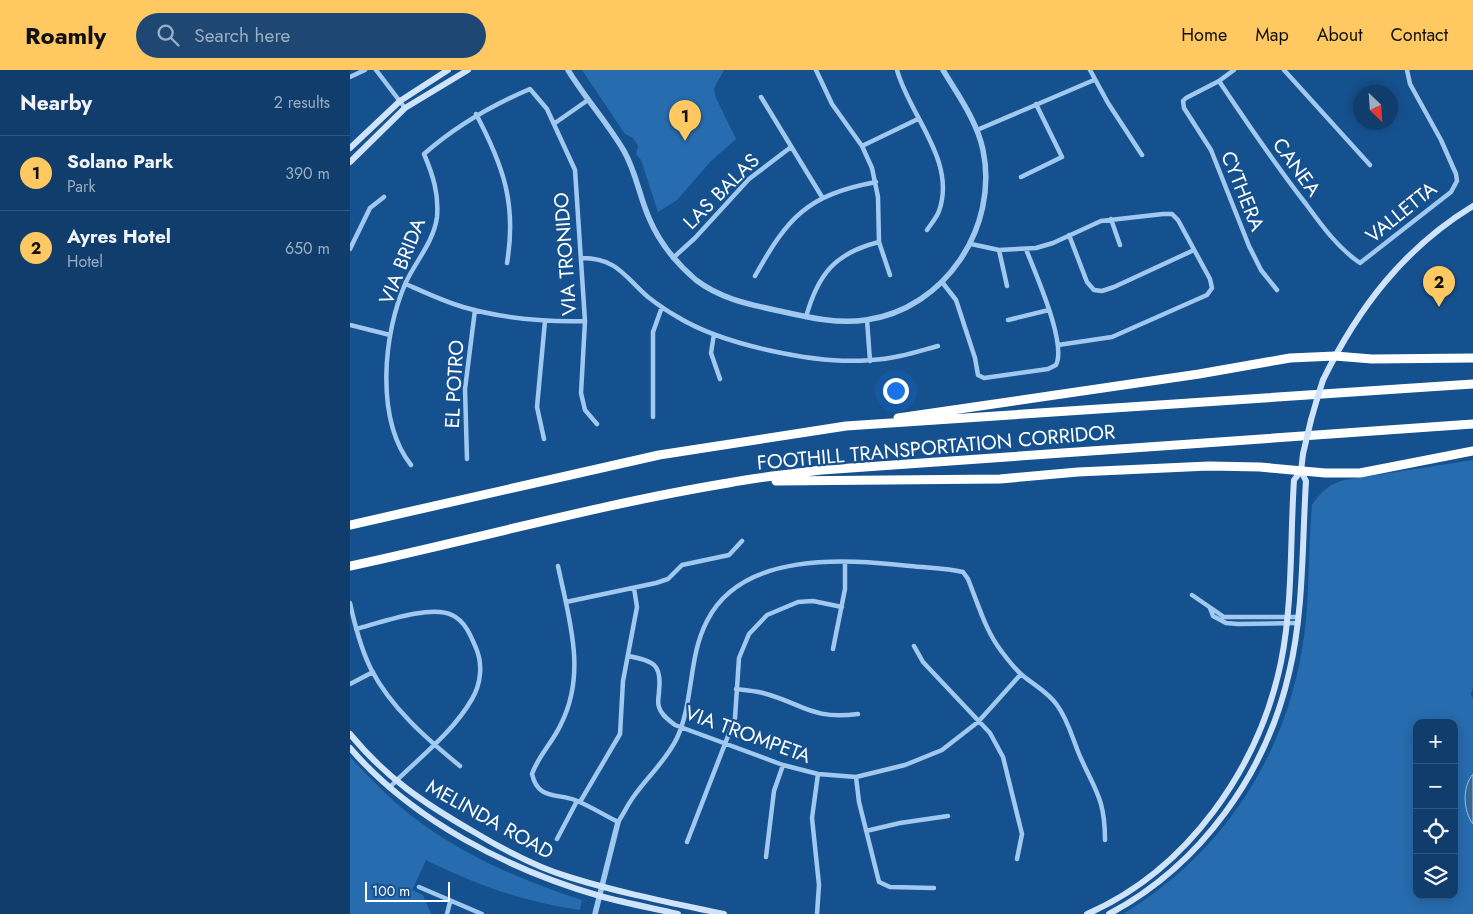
<!DOCTYPE html>
<meta charset="utf-8">
<style>
:root{--surface:#103d6b;--page:#1e4873;--text:#f1f3f6;--muted:#9caec1;--line:#30567e;--accent:#ffc860}
body{margin:0;font-family:Jost,sans-serif;background:var(--page);color:var(--text)}
.controls{position:absolute;right:15px;bottom:15px;display:grid;overflow:hidden;border-radius:10px;box-shadow:0 2px 12px #0003}
.controls button{width:45px;height:45px;display:grid;place-items:center;padding:0;border:0;border-bottom:1px solid var(--line);background:var(--surface);color:var(--text);font:25px sans-serif}
.compass{position:absolute;left:1003px;top:15px;width:45px;height:45px;border-radius:50%;background:var(--surface);box-shadow:0 2px 12px #0003;rotate:155deg}
.scale{position:absolute;left:15px;bottom:12px;width:85px;box-sizing:border-box;padding-left:5px;border:2px solid #fff;border-top:0;font-size:14px;line-height:18px;white-space:nowrap;color:#fff;-webkit-text-stroke:4px #15518f;paint-order:stroke}
.you{position:absolute;left:545px;top:320px;width:18px;height:18px;margin:-12px;border:4px solid #fff;border-radius:50%;background:#1a73e8;box-shadow:0 0 0 8px #1a73e833}
.badge{display:grid;place-items:center;width:32px;height:32px;border-radius:50%;background:var(--accent);color:#111;font-size:16px;font-weight:700}
.pin{position:absolute;translate:-50% -41px;filter:drop-shadow(0 1px 2px #0008)}
.pin::after{content:'';position:absolute;top:26px;width:18px;height:15px;background:inherit;clip-path:polygon(0 0,100% 0,50% 100%)}
.list{margin:0;padding:0;list-style:none}
h2{display:flex;justify-content:space-between;align-items:center;height:65px;margin:0;padding:0 20px;font-size:21px}
h2 small{font-size:16px;font-weight:400;color:var(--muted)}
.list li{display:grid;grid-template-columns:32px 1fr auto;gap:15px;align-items:center;box-sizing:border-box;height:75px;padding:0 20px;border-top:1px solid var(--line)}
.list b{display:block;font-size:19px;white-space:nowrap}
.list p{margin:0;font-size:16px;white-space:nowrap;color:var(--muted)}
.list em{font-size:16px;font-style:normal;color:var(--muted)}
.icon{flex:none;width:28px;height:28px;fill:none;stroke:currentColor;stroke-width:2;stroke-linecap:round;stroke-linejoin:round}
.map{position:relative;flex:none;width:1123px;height:844px;overflow:hidden}
header{display:flex;align-items:center;gap:30px;box-sizing:border-box;height:70px;padding:0 25px;background:var(--accent);color:#111}
header strong{font-size:24px}
nav{display:flex;gap:28px;margin-inline-start:auto;font-size:18px}
.search{width:350px;height:45px;background:var(--page);display:flex;align-items:center;gap:12px;box-sizing:border-box;padding:0 18px;border-radius:28px;color:var(--muted);font-size:19px}
main{display:flex}
aside{flex:1;background:var(--surface)}
.map>svg:first-child{display:block}
.green{fill:#276cae;fill-rule:evenodd}
.water{fill:#3a6693;stroke:#93c5f3}
.lines{fill:none;stroke-linecap:round;stroke-linejoin:round}
.minor{stroke:#a1c9f0;stroke-width:4.5}
.tertiary{stroke:#a1c9f0;stroke-width:5.5}
.secondary{stroke:#cfe4fb;stroke-width:6}
.motorway{stroke:#fff;stroke-width:9}
.secondary-bridge{stroke:#cfe4fb;stroke-width:6}
.labels{text-anchor:middle;stroke-width:4.5;stroke-linejoin:round;paint-order:stroke}
.street-label{font-size:20px;fill:#fff;stroke:#15518f}
</style>
<header>
<strong>Roamly</strong>
<div class="search"><svg class="icon" aria-label="search" viewBox="0 0 24 24"><circle cx="10" cy="10" r="6"/><path d="M15 15l6 6"/></svg>Search here</div>
<nav><a>Home</a><a>Map</a><a>About</a><a>Contact</a></nav>
</header>
<main>
<aside>
<h2>Nearby<small>2 results</small></h2>
<ul class="list">
<li><span class="badge">1</span><div><b>Solano Park</b><p>Park</p></div><em>390 m</em></li>
<li><span class="badge">2</span><div><b>Ayres Hotel</b><p>Hotel</p></div><em>650 m</em></li>
</ul>
</aside>
<div class="map">
<svg width="1123" height="844" viewBox="0 0 1123 844">
<rect width="100%" height="100%" fill="#15518f"/>
<path class="green" d="M232,0H374L364,18L366,28L386,69L361,91L327,130L308,142L291,90L286,84L288,76L283,68L275,64Z
M1123,390V618L1121,624L1123,630V704L1117,714L1116,736L1123,754V844H773C874,783 938,683 954,567C960,524 958,479 962,435C972,421 978,415 994,410ZM1067,653H1104V825H1067Z
M0,687C15,702 30,719 46,733C100,780 164,808 232,830L230,840C174,832 126,815 76,790L62,820L73,825L81,844H0Z"/>
<path class="water" d="M1123,704V754C1113,741 1112,717 1123,704Z"/>
<g class="lines">
<path class="minor" d="M26,0L55,38
M466,0L482,34L512,76L522,98L528,127L529,172L540,205
M547,0C559,45 607,91 589,141C587,147 581,154 577,160
M740,0L758,33L792,85
M884,0L869,11L836,28L833,31L834,38L861,80L899,176L911,200L927,220
M934,0L1020,95
M0,7L15,0
M869,11C897,53 925,94 956,134C972,156 988,178 1010,193L1101,122L1107,111L1106,104L1091,70L1060,14L1057,0
M411,27L472,127
M126,44C153,95 167,134 157,193
M205,53L238,30
M627,60L744,10
M512,76L568,49
M671,107L712,87L686,34
M761,149L770,175
M719,165L737,212L744,220L752,221L764,217L844,180
M621,174L649,180L686,178L703,173L751,151L813,144H822L828,150L860,209L862,218L857,225L762,267L708,275
M0,179L20,138L34,127
M649,180L657,216
M232,188C267,188 275,207 298,227C307,234 317,241 326,246C372,275 468,295 521,290C545,289 566,282 588,276
M323,188L345,168L399,109L441,77
M405,206C438,147 457,125 526,112
M592,212L606,230L625,288L628,305L634,308L698,299L706,295C717,273 685,203 676,179
M56,214C74,222 93,231 113,237C151,248 195,252 235,251
M456,247C468,204 485,183 529,172
M517,250L520,291
M658,250L699,240
M0,255L40,265
M364,264L361,283L370,309
M303,347V262L312,237
M194,369L187,337L195,251
M117,389L115,319L125,240
M61,395C25,349 33,263 56,212C66,191 84,171 87,147C89,124 83,105 74,84C107,55 140,36 180,19L197,39L225,100L235,251L231,323L235,340L247,354
M208,496C219,549 237,603 211,654C203,672 188,686 182,704C188,730 206,723 225,730C240,736 254,745 268,752C274,743 278,734 284,726C298,706 316,691 327,668C344,631 338,587 357,551C392,481 495,489 560,496C578,498 596,498 613,502L618,509C628,534 636,562 652,582C658,590 665,599 672,605C684,615 698,622 707,635C718,650 722,667 729,684C745,721 755,728 755,770
M842,525L874,547H948
M216,532L306,513L318,509L332,495L379,485L392,471
M0,533C5,556 11,579 21,599C41,638 77,669 110,696
M860,538L863,546L876,553L888,554L947,553
M6,559C29,553 81,534 102,545C115,551 121,566 126,578C133,594 131,614 122,629C102,664 66,690 39,718
M564,576L573,592L640,663L653,687L672,764L667,789
M483,579L495,519V492
M278,586C304,591 312,594 309,621C309,626 307,632 309,637C311,645 319,650 325,655L433,695L468,704L506,707L555,695L592,680L628,652L671,604
M0,614L23,602
M386,619C395,620 405,621 413,623C454,634 461,650 508,644
M506,707L509,732L529,812L540,817L584,818
M230,732L270,664L273,611L287,537L284,518
M516,761L550,753L598,746
M207,769L227,731
M337,772L385,648L389,588L399,564L417,545L448,532L463,531L492,537
M416,787L424,721L433,695
M69,817L132,844
M97,844L100,832
M467,844L469,815L462,748L468,704"/>
<path class="tertiary" d="M218,0C235,28 257,52 274,81C286,102 289,125 299,148C309,172 326,193 346,210C372,230 403,235 434,242C461,248 488,254 516,250C595,239 649,157 633,80C627,51 608,25 593,0
M245,844L268,752"/>
<path class="secondary" d="M0,78L50,31L98,0
M0,92L55,38L118,0
M973,310C1008,238 1054,178 1123,136
M961,350L967,329
M0,664C36,708 75,734 124,762C154,780 185,797 219,807C270,823 322,833 374,844
M0,678C62,750 159,800 250,826C275,833 302,838 328,844
M737,844C838,800 909,698 931,592C943,532 940,470 944,410L951,401
M759,844C851,795 916,704 939,603C954,541 952,474 956,411L951,401L953,384"/>
<path class="motorway" d="M548,348L849,304L940,288L985,286L1022,289L1123,288
M426,411L650,409L728,402L859,396L910,397L975,403H1010L1123,381
M0,455L309,385L496,356L1123,314
M0,496C126,469 251,434 378,413C409,407 441,404 472,400L1123,354"/>
<path class="secondary-bridge" d="M967,329L973,310
M953,384L961,350"/>
</g>
<g class="labels">
<g class="street-label">
<text transform="translate(947 97) rotate(54)" y="7">CANEA</text>
<text transform="translate(371 121) rotate(-45)" y="7">LAS BALAS</text>
<text transform="translate(893 121) rotate(68)" y="7">CYTHERA</text>
<text transform="translate(1051 142) rotate(-39)" y="7">VALLETTA</text>
<text transform="translate(215 184) rotate(-94)" y="7">VIA TRONIDO</text>
<text transform="translate(52 191) rotate(-68)" y="7">VIA BRIDA</text>
<text transform="translate(104 314) rotate(-87)" y="7">EL POTRO</text>
<text transform="translate(586 377) rotate(-5)" y="7">FOOTHILL TRANSPORTATION CORRIDOR</text>
<text transform="translate(398 664) rotate(20)" y="7">VIA TROMPETA</text>
<text transform="translate(140 749) rotate(29)" y="7">MELINDA ROAD</text>
</g>
</g>
</svg>
<div class="controls">
<button>+</button>
<button>−</button>
<button><svg class="icon" aria-label="locate" viewBox="0 0 24 24"><circle cx="12" cy="12" r="6"/><path d="M12 2v4M12 18v4M2 12h4M18 12h4"/></svg></button>
<button><svg class="icon" aria-label="layers" viewBox="0 0 24 24"><path d="M12 4l9 5-9 5-9-5zM3 14l9 5 9-5"/></svg></button>
</div>
<svg class="compass" viewBox="-18 -18 36 36"><path d="M0-13l5 13h-10z" fill="#e53935"/><path d="M0 13l5-13h-10z" fill="#9caec1"/></svg>
<div class="scale">100 m</div>
<div class="you"></div>
<div class="pin badge" style="left:335px;top:71px">1</div>
<div class="pin badge" style="left:1089px;top:237px">2</div>
</div>
</main>
